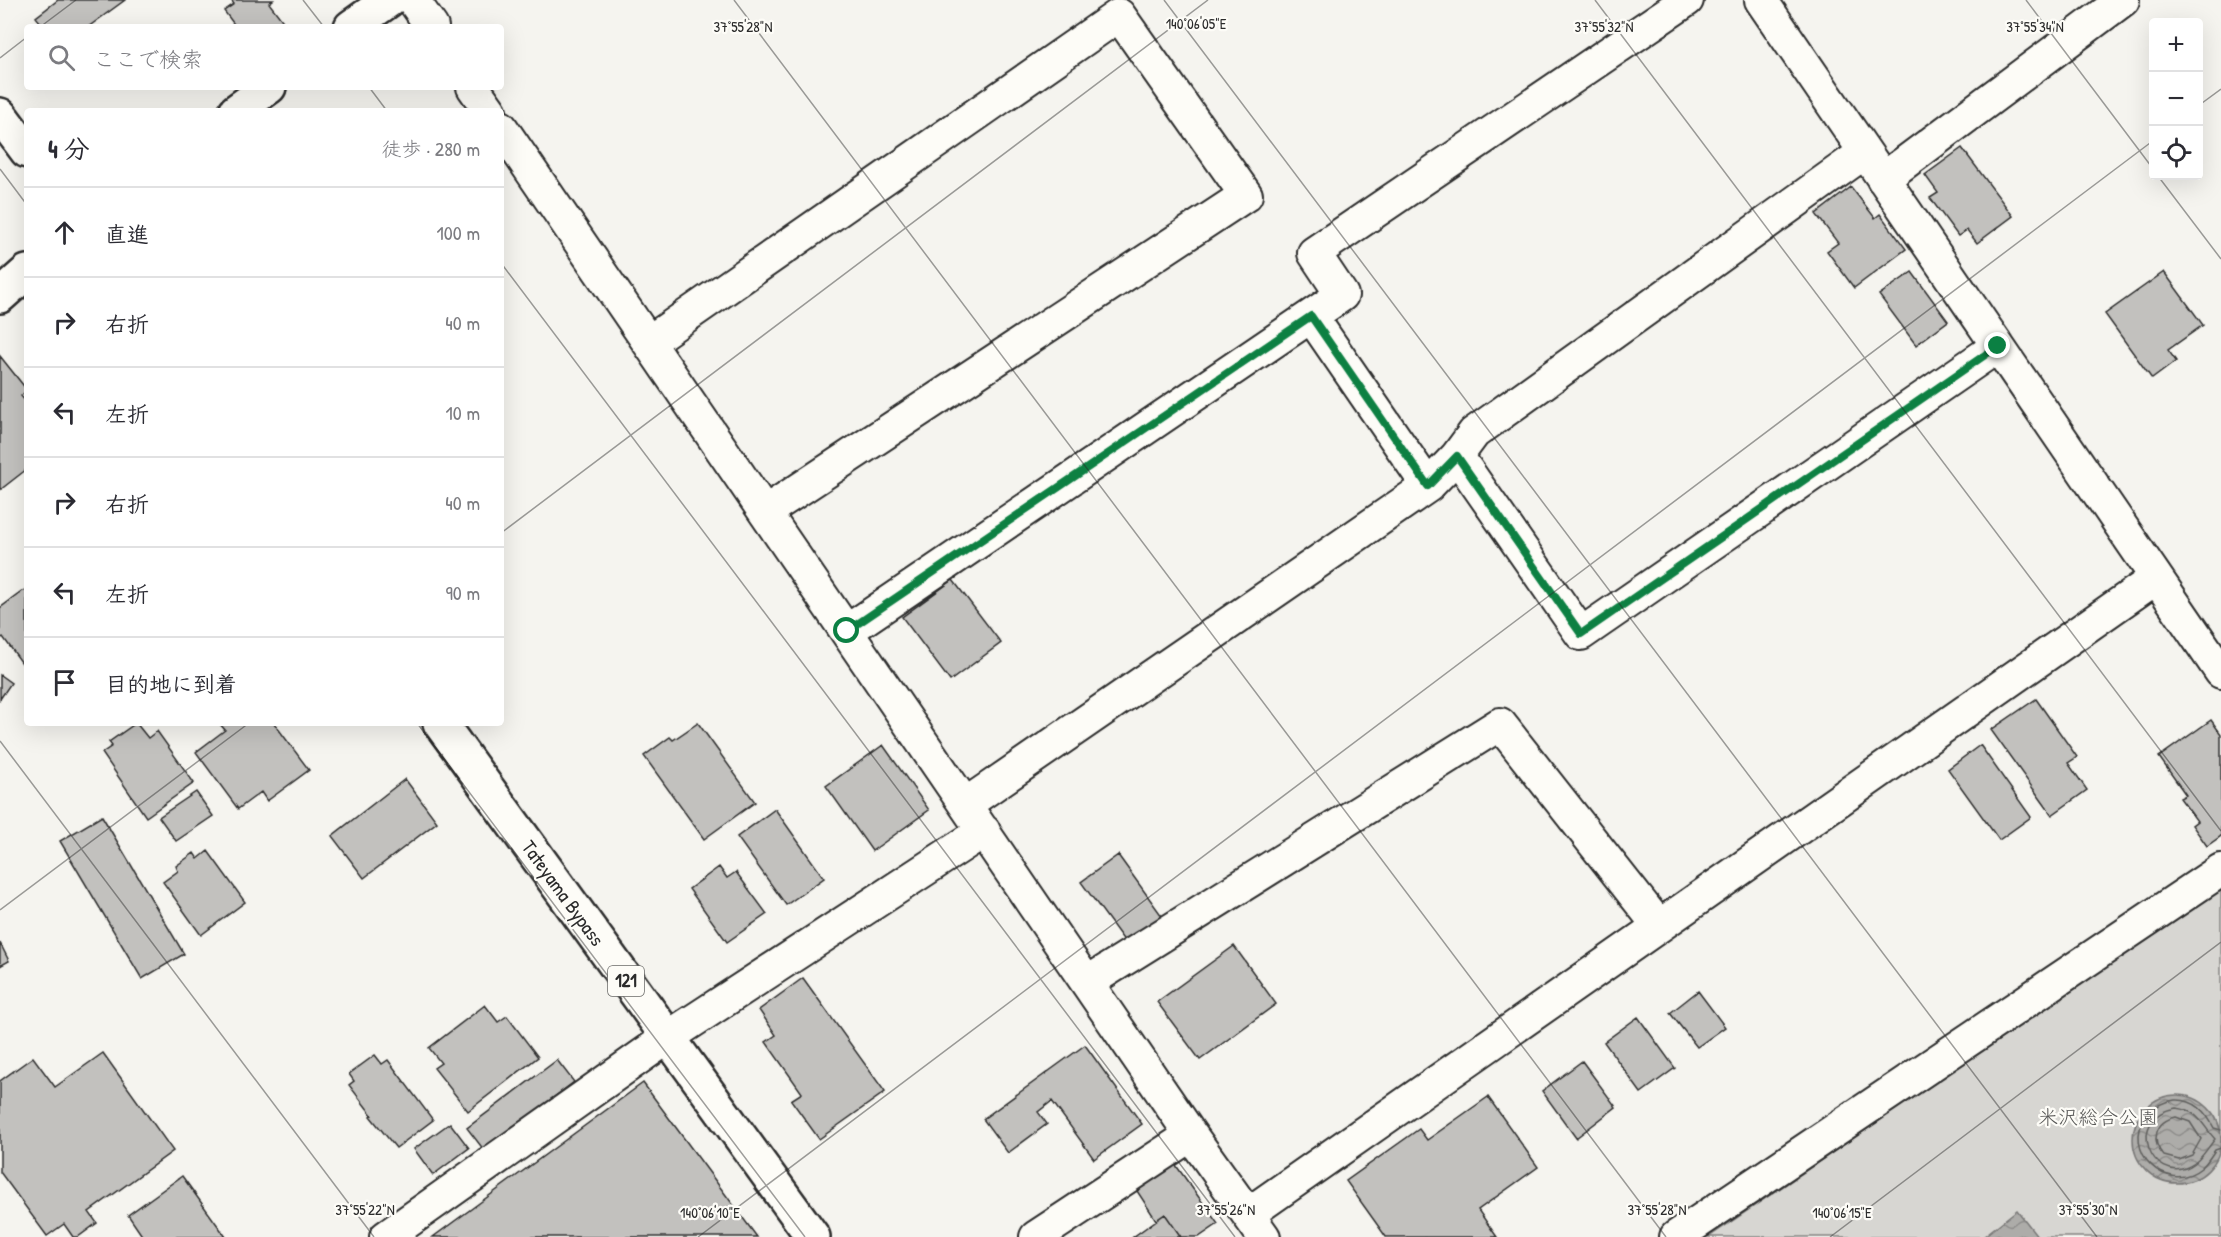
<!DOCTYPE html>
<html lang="ja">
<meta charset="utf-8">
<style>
:root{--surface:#fff;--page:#f2f2f3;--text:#2b2b33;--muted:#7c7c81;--line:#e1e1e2}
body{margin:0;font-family:"Patrick Hand","Klee One",sans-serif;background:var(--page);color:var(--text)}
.controls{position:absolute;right:18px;top:18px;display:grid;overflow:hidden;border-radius:6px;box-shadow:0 6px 24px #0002}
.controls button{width:54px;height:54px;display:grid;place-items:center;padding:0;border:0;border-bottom:2px solid var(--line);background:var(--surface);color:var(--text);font:30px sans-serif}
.stop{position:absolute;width:18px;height:18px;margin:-14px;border:4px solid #0b8043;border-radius:50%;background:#fff}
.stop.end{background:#0b8043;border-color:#fff;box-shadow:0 2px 6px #0008}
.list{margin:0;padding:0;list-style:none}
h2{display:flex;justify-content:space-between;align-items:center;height:78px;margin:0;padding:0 24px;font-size:26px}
h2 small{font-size:20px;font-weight:400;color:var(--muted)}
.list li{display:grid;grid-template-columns:39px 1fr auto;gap:18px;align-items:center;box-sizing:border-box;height:90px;padding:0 24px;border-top:2px solid var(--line)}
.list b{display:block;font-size:22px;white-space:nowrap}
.list em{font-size:20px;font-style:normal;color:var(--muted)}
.icon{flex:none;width:33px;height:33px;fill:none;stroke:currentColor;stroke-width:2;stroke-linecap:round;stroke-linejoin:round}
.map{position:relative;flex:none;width:2221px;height:1237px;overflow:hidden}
.search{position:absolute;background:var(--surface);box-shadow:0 6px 24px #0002;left:24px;top:24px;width:480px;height:66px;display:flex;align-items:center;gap:15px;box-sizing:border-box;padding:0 21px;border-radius:6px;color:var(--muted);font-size:22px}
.panel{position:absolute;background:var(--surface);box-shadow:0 6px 24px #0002;left:24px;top:108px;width:480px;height:618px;border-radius:6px}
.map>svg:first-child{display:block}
.green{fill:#d7d6d2;stroke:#81807e;stroke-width:1.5}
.water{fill:url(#water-waves);stroke:#797877;stroke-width:1.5}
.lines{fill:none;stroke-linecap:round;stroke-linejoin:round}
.shore{stroke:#5f5f5d;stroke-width:1.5}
.building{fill:#c2c1be;stroke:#2b2b2b;stroke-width:1.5}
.street-casing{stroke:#2b2b2b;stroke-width:36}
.primary-casing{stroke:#2b2b2b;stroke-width:38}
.highway-casing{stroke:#2b2b2b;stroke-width:38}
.street{stroke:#fdfcf7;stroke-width:32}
.primary{stroke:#fdfcf7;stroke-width:33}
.highway{stroke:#fdfcf7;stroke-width:33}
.route{stroke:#0b8043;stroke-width:8}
.ticks{fill:none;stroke:#2b2b2b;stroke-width:1.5;stroke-opacity:0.45}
.labels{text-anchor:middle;stroke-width:4.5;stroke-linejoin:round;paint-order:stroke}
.shield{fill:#fdfcf7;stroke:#6a6a68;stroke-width:1.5}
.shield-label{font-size:18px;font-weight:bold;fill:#2b2b2b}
.street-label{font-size:20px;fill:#2b2b2b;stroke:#fdfcf7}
.park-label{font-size:20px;fill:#565655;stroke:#fdfcf7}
.ticks-label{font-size:15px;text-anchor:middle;fill:#2b2b2b;stroke:#fdfcf7;stroke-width:4.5;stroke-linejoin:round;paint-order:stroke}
</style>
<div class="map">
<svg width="2221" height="1237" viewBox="0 0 2221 1237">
<defs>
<pattern id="water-waves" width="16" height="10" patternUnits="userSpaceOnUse" patternTransform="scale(1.5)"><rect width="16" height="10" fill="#adaca9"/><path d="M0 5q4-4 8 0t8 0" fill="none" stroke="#8d8c8a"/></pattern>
</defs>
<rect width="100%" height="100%" fill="#f5f4ef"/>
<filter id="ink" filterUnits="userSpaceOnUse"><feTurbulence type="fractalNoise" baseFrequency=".0167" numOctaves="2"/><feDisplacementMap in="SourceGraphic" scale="12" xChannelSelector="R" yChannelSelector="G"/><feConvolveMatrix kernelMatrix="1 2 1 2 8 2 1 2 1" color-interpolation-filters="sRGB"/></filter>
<g filter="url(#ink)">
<path class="green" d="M2221,886V1237H1709Z"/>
<path class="water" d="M2133 1139a44 44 0 1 1 88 0a44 44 0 1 1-88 0Z
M2017,1210L2038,1237H1983Z"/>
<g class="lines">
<path class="shore" d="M2176,1108C2200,1111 2201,1124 2215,1139C2208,1147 2201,1161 2190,1166C2152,1186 2123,1117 2176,1108Z
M2176,1117L2190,1122L2201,1139L2192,1155L2179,1160L2164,1156C2150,1141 2155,1121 2176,1117Z
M2221,1130L2214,1128C2206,1112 2195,1099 2175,1100C2164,1101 2154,1107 2147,1115C2120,1150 2167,1196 2201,1168C2207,1163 2211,1156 2215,1150L2221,1148"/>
</g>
<path class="building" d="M58,0H125L88,27H44L36,17Z
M231,0H273L269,3L285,24L280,27H236L224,11L234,4Z
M1962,148L2013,216L1977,243L1967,230L1958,236L1930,198L1938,193L1925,175Z
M1851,187L1875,218L1880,214L1906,249L1854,288L1827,251L1838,243L1816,214Z
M1912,272L1948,321L1916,345L1879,295Z
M2164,272L2203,325L2168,350L2176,361L2152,379L2105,314Z
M0,356L27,390L21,396L27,403V469L0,490Z
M953,580L1001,643L950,681L902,617Z
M27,588V670L3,637L0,639V608Z
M0,675L11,683L0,699Z
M2036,699L2077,757L2068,763L2087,790L2052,815L1991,730Z
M2211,720L2221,734V836L2207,846L2192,825L2197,821L2180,798L2186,795L2159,757Z
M136,723L148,738L157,731L194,783L146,817L102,753L112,746L109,742Z
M219,723H274L309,770L267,801L261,792L238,809L196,752L225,730Z
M698,723L755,802L704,839L644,756L670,737L673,740Z
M883,745L929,810L872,851L826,786Z
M1980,745L2031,817L1999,840L1948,769Z
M405,779L437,822L364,878L332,836Z
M196,792L213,816L176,841L159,817Z
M775,809L824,878L786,905L737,837Z
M102,816L184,954L142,979L60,841Z
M208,851L245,902L201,935L163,882L178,871L176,866L194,853L198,859Z
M1118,855L1162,916L1125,942L1081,882Z
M719,867L727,878L736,872L767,914L727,942L689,889Z
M0,943L9,961L0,966Z
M1234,946L1276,1004L1200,1060L1157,1002Z
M803,978L885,1092L819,1139L791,1100L802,1093L766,1042L776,1035L759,1010Z
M1698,991L1725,1027L1697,1047L1670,1013Z
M485,1005L498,1022L507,1016L538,1057L468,1111L434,1068L441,1063L429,1048Z
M1638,1017L1675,1068L1641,1093L1604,1042Z
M1085,1045L1142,1124L1094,1159L1052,1101L1038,1112L1047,1124L1008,1153L983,1119Z
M103,1053L173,1151L89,1212L97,1223L78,1237H73L64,1224L47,1236L0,1172V1081L33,1057L55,1087Z
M375,1055L382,1064L388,1060L433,1120L396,1148L370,1116L372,1115L349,1085L354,1081L349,1074Z
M557,1060L574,1082L484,1150L467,1128Z
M1582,1061L1616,1107L1576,1138L1542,1091Z
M643,1083L757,1237H433Z
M1488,1097L1538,1167L1478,1210L1497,1237H1386L1346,1181L1419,1129L1427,1140Z
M450,1123L469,1148L433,1175L414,1149Z
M1175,1164L1218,1224L1199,1237H1181L1165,1214L1156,1220L1137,1191Z
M182,1176L226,1237H143L128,1215Z
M1165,1214L1181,1237H1133Z"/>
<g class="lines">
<g class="street-casing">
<path id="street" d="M413,0L432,27
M1761,0L2221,672
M473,87L490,111
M501,127L1191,1135L1264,1237
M1883,179L2123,0
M1311,316L1428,486
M649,342L1119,15L1246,195L765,512
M1457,456L1581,634L1998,346
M847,631L1342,295L1314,253L1687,0
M966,804L1428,486L1457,456L1474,433L1865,152
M1088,982L1500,724L1659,926
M1248,1214L2156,578
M386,1237L667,1038L984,831
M1036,1237L1191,1135
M1676,1237L2221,870"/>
</g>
<g class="primary-casing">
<path id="primary" d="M351,27L389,0
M236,111L269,87
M0,296L27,272"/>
</g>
<g class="highway-casing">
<path id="highway" d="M0,115L27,151
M440,723L813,1237"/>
</g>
<use href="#street" class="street"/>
<use href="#primary" class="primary"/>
<use href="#highway" class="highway"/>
</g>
</g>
<g class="lines" filter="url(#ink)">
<path class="route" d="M847,631L1311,316L1428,486L1457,456L1581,634L1998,346"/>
</g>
<path class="ticks" d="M303,0L324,27M734,0L1666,1237M1164,0L2097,1237M1595,0L2221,831M2026,0L2154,170M40,27L76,0M0,58L27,37M369,87L387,111M2198,106L2221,89M0,169L27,205M2158,176L2221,259M501,263L1235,1237M501,533L1208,0M417,723L805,1237M0,741L374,1237M0,910L249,723M698,1237L2154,140M1830,1237L2221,942"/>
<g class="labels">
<rect class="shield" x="608" y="966" width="36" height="30" rx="4.5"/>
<g class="shield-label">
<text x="626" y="987">121</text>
</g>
<g class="street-label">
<text transform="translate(563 893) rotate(54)" y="7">Tateyama Bypass</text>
</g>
<g class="park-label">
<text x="2098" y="1124">米沢総合公園</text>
</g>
</g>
<g class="ticks-label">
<text x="1196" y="29">140°06'05"E</text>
<text x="743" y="32">37°55'28"N</text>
<text x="1604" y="32">37°55'32"N</text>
<text x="2035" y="32">37°55'34"N</text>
<text x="365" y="1215">37°55'22"N</text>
<text x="1226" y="1215">37°55'26"N</text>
<text x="1657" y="1215">37°55'28"N</text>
<text x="2088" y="1215">37°55'30"N</text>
<text x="710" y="1218">140°06'10"E</text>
<text x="1842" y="1218">140°06'15"E</text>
</g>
</svg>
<div class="controls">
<button>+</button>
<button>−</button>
<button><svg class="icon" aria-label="locate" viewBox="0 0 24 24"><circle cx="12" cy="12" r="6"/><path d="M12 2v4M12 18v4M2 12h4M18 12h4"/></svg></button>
</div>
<div class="stop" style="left:847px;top:631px"></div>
<div class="stop end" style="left:1998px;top:346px"></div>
<div class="search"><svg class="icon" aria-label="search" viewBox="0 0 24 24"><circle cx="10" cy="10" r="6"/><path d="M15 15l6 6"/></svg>ここで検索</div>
<section class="panel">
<h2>4 分<small>徒歩 · 280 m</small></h2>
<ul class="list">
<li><svg class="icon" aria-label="ahead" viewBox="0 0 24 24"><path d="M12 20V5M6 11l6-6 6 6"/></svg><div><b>直進</b></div><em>100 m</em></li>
<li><svg class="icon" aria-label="right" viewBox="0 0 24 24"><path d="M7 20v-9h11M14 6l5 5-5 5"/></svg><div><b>右折</b></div><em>40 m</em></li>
<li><svg class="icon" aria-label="left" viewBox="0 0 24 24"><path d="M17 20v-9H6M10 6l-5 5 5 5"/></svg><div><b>左折</b></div><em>10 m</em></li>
<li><svg class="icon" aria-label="right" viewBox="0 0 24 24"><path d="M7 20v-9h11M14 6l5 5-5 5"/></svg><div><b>右折</b></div><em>40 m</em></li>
<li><svg class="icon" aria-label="left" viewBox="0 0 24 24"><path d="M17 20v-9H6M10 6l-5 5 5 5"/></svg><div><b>左折</b></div><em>90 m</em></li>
<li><svg class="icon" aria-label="arrive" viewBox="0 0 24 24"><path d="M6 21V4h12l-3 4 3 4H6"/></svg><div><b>目的地に到着</b></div></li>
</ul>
</section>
</div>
